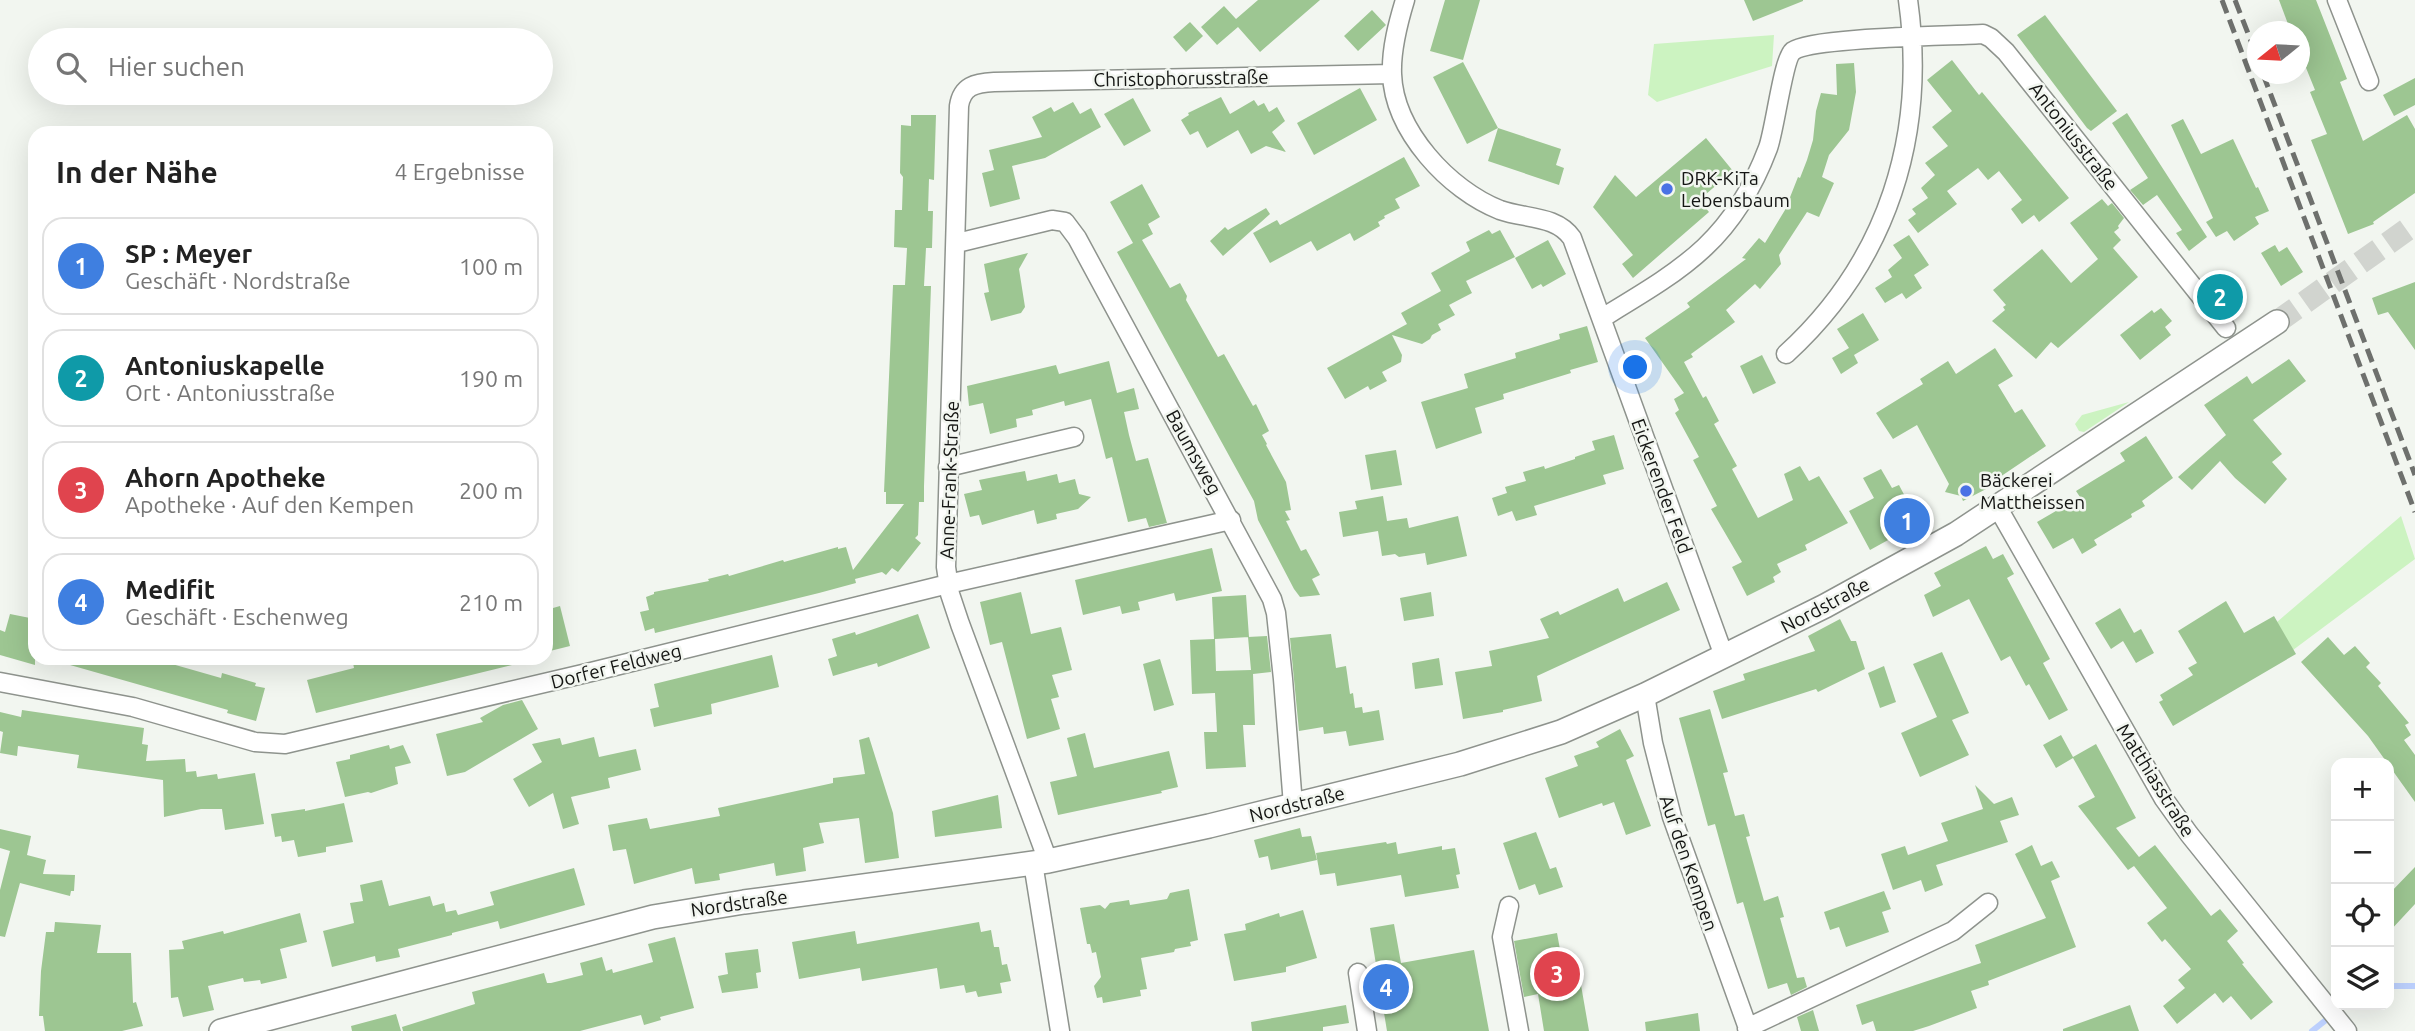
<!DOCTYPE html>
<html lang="de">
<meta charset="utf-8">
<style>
:root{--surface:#fff;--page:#f6f6f6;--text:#222;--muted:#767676;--line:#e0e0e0;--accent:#7c3aed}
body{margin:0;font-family:Ubuntu,sans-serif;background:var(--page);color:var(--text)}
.controls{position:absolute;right:21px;bottom:21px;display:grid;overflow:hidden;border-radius:14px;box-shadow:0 7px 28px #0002}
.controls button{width:63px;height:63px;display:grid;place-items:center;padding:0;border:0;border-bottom:2px solid var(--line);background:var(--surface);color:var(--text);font:35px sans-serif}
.compass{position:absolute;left:2247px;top:21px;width:63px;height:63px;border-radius:50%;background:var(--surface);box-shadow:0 7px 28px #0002;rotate:252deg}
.you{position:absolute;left:1636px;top:368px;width:24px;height:24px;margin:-18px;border:5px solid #fff;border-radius:50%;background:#1a73e8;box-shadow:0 0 0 10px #1a73e833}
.badge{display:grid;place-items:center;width:46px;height:46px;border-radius:50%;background:var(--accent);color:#fff;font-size:23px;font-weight:700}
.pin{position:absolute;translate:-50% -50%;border:4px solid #fff;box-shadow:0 2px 7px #0006}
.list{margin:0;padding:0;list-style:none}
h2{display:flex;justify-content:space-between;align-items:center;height:91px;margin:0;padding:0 28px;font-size:30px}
h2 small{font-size:23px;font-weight:400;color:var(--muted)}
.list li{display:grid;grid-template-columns:46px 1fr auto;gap:21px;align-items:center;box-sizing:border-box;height:98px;margin:0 14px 14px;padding:0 14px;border:2px solid var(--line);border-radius:21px}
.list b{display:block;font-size:26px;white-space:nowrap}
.list p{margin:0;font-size:23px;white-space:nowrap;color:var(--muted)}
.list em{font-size:23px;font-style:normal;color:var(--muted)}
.icon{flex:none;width:38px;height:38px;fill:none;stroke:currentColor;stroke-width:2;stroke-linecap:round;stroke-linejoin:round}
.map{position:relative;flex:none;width:2415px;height:1031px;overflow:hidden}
.search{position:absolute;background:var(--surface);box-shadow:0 7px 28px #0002;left:28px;top:28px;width:525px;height:77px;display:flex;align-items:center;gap:18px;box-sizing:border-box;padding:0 24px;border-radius:38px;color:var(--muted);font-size:26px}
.panel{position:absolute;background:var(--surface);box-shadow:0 7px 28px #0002;left:28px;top:126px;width:525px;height:539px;border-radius:21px}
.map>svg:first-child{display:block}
.green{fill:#ccf3c1}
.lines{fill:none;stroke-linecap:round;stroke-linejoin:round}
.stream{stroke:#bcd0fd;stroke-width:6}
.building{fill:#9dc692}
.tertiary-tunnel{stroke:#d1d4cf;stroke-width:23;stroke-dasharray:23 11;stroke-linecap:butt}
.minor-casing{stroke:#8e938d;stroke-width:21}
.tertiary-casing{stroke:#8e938d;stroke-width:26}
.minor{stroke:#fff;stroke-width:18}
.tertiary{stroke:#fff;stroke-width:23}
.rail{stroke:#6e706d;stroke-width:5;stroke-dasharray:14 7;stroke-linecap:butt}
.poi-dot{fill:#4a72e5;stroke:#f2f6f0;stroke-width:2.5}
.labels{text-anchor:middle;stroke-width:5;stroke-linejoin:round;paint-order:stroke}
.street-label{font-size:19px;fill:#141513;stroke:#f2f6f0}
.poi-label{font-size:19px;fill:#141513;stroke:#f2f6f0;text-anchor:start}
</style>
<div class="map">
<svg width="2415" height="1031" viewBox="0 0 2415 1031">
<rect width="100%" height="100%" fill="#f2f6f0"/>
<path class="green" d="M1774,35L1772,66L1657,102L1648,95L1654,44Z
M2129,402L2084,432L2079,431L2075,424L2082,415Z
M2401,516L2415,559L2293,650L2277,622Z"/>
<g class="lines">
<path class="stream" d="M2389,986H2415
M2312,1031L2345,1005"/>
</g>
<path class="building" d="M1258,0H1320L1260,52L1238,27L1217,45L1201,27L1224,6L1236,19Z
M1445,0H1480L1463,60L1430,51Z
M1744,0H1803V1L1753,21Z
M2279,0H2316L2347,79L2340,82L2363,141L2407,115L2415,129V193L2373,222L2374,224L2348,234L2311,140L2327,134L2310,92L2315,90L2300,53V32H2291Z
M1372,10L1386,25L1358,51L1344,36Z
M2045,15L2117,111L2091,131L2087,128L2017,35Z
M1190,22L1203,36L1186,52L1173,37Z
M1952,60L1979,95L1982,92L2069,198L2039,222L2034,215L2022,224L2011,209L2022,200L1999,171L1988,180L1978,168L1947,191L1957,204L1918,233L1908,220L1916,214L1912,209L1928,198L1921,188L1935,175L1925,163L1948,146L1932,127L1952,111L1927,80Z
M1463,62L1498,128L1467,144L1433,77Z
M1854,63L1856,92L1849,130L1829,155L1822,177L1834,183L1819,217L1807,212L1779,255L1781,264L1760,289L1755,284L1726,310L1735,322L1691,354L1693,357L1684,362L1703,398L1706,396L1719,421L1714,424L1737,466L1732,469L1758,518L1793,500L1784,474L1800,466L1809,481L1819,476L1848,523L1805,545L1807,550L1777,564L1781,572L1773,577L1775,582L1747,596L1732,567L1742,562L1711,509L1717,506L1693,460L1699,457L1675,413L1679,410L1674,399L1684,393L1645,338L1690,307L1687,303L1746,259L1742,258L1759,238L1765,243L1785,210L1798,177L1800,178L1807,160L1813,140L1816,111L1821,93L1837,95L1836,64Z
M2415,78V105L2394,116L2383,95Z
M1360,88L1377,120L1314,155L1297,123Z
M1221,97L1230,114L1254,100L1258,106L1264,103L1269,112L1277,107L1285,121L1272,132L1286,152L1266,146L1251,154L1238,130L1207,148L1198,131L1190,135L1181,120L1189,115L1188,113Z
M1133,98L1151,131L1124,146L1104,114Z
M1073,102L1080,114L1091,108L1101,127L1045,158L1012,166L1020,199L990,207L982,173L994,170L989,150L1042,137L1032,117L1051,107L1054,112Z
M2127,113L2207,237L2189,251L2176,233L2182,230L2157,195L2143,205L2130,190L2148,178L2112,123Z
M911,115H936L934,180L929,179L928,211H933L932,248H926L924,286H931L924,486V502H919L918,535L915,538L921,543L898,572L892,568L886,575L882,572L855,579L856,583L819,593L655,633L654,628L645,631L640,612L649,610L646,597L654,594V592L709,581L708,579L728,574L729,576L783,560L784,562L838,547V549L846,547L853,570L904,504H886V492H884L893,285H905L907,248L894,247L895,210H902L903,177L900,173L901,125L911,126Z
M2183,119L2201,154L2233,139L2256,188L2258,187L2269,211L2255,217L2259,224L2234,241L2227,231L2216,237L2206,222L2213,218L2171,125Z
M1498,128L1561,149L1556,165L1564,168L1559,185L1488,161Z
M1706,138L1733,171L1699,200L1709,212L1633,278L1622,264L1633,255L1593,207L1615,175L1636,197Z
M1404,157L1420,186L1395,199L1400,208L1384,216L1385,218L1378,222L1380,226L1354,241L1350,233L1317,251L1311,241L1270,263L1253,233L1277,220L1280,225Z
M1142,184L1160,217L1148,224L1153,234L1142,240L1170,288L1180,283L1187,296L1186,300L1218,357L1224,354L1253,406L1256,404L1269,431L1262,435L1267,444L1266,445L1286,482L1291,510L1285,511L1290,520L1286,521L1301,551L1306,549L1320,575L1312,579L1320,595L1300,597L1294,589L1258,520L1254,501L1117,252L1133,243L1110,202Z
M2102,199L2108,206L2112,203L2124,218L2118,226L2119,228L2114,232L2121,240L2113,248L2138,277L2058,348L2051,342L2036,359L1992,321L2005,310L2003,307L2006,305L1993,290L2042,249L2071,283L2098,259L2070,223Z
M1266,208L1270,214L1223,256L1210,241L1225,227L1228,230Z
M1489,230L1492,234L1500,230L1515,257L1466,281L1472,293L1449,305L1455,315L1438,324L1441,330L1432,335L1430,339L1422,344L1392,335L1402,355L1401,362L1382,372L1387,381L1370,390L1368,386L1345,399L1327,368L1407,324L1401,313L1441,291L1431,273L1470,251L1466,242Z
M1909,235L1929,265L1914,275L1922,288L1906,299L1902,293L1885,303L1875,288L1892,277L1888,270L1902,258L1893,245Z
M1548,240L1566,274L1543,287L1541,284L1532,289L1515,258Z
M2275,245L2279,252L2287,247L2303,272L2281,286L2261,253Z
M1028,253L1019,269L1025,307L1021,313L991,321L984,293L989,292L984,264Z
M2415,282V350L2388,312L2378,315L2372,298Z
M2161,308L2172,321L2165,327L2171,335L2140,360L2120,335L2152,310L2154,313Z
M1863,313L1879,340L1854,355L1858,363L1841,374L1832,358L1849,348L1837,329Z
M1587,326L1598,362L1570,370L1571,373L1503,394L1504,399L1475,408L1482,433L1436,449L1421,402L1468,388L1464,374L1516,358L1515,353L1560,339L1559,334Z
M1995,348L2013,376L1998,385L2015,413L2022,409L2046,446L1994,481L1988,488L1963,501L1961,496L1945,492L1949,484L1917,425L1893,439L1876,413L1923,384L1920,379L1948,361L1956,374Z
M1762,355L1776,383L1753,394L1740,366Z
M2289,359L2306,381L2253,420L2282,454L2272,462L2287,479L2265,504L2235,478L2220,461L2192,490L2178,477L2226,435L2204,405L2247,376L2252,384Z
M1109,361L1117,393L1134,388L1139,409L1124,412L1129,435L1136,461L1148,458L1167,523L1149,527L1146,518L1128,522L1112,457L1106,459L1091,399L1065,406L1064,401L1032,410L1033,415L1016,419L1017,427L990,434L983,403L969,406L967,386L1056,365L1059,374Z
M1614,435L1624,469L1603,475L1606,484L1534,506L1537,515L1516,521L1512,511L1498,516L1492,498L1507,493L1505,487L1526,481L1523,472L1544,466L1545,469L1575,459V457L1595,450L1592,441Z
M2146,436L2173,478L2142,501L2145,506L2131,514L2132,517L2094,540L2097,545L2082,554L2073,538L2053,549L2037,522L2080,497L2076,491L2125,461L2120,453Z
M1396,450L1402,485L1371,490L1365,455Z
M1881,469L1892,488L1899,485L1919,523L1870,550L1849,511L1874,498L1863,478Z
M1025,471L1027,481L1057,474L1059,483L1075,479L1079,494L1091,497L1078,509L1056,514L1057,519L1037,524L1034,510L982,525L979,515L970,517L964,494L982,490L979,480Z
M1383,496L1387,521L1407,518L1409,528L1458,516L1467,556L1427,565L1425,553L1399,557L1395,554L1382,556L1378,531L1343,537L1339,512L1357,509L1355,501Z
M1986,546L1993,559L2003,554L2014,574L2007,578L2050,659L2043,663L2068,710L2049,720L2029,684L2026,686L2010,656L2001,661L1969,599L1933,617L1924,595L1941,586L1934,573Z
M1212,548L1222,591L1176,601L1174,593L1138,602L1140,610L1122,614L1120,606L1083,615L1075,580Z
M1667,582L1680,610L1537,676L1542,701L1503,710V712L1463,719L1455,672L1492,666L1489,651L1549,638L1540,619L1558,611L1560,615L1618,588L1624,602Z
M1021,592L1031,634L1061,627L1072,670L1052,675L1059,697L1051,699L1060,729L1027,739L1002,642L990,645L980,602Z
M1431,592L1434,616L1404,621L1400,598Z
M1246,595L1249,637L1215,639L1216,671L1251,670L1248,637L1267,636L1271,672L1253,674L1255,725H1243L1246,767L1206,769L1204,732H1217L1215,693L1192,694L1190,640L1214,639L1212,597Z
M2226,601L2244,633L2274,616L2296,654L2173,726L2159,702L2163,700L2160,695L2193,675L2188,668L2197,663L2178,631Z
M560,606L570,646L546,652V610Z
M2120,608L2134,633L2141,629L2154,653L2136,663L2123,641L2111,649L2095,623Z
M10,614L35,619V665L0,655V630L5,632Z
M918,614L930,648L878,667L877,663L833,676L828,659L837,656L832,639L855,632L856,635Z
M1840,619L1851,641H1856L1865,669L1818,692L1816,689L1722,719L1713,691L1745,680L1743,674L1815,651L1808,636Z
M1331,634L1336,668L1346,666L1350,694L1353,693L1355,708L1362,707L1363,713L1379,710L1384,740L1349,746L1346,731L1324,734L1323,727L1299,731L1290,638Z
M2328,637L2344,655L2355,646L2370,663L2366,667L2381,683L2378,686L2409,723L2405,725L2411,735L2404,740L2415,755V802L2368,736L2301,662Z
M1942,652L1969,713L1952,720L1969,755L1920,777L1901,733L1937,717L1913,664Z
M772,655L779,687L711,704L712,714L654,727L650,709L659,707L654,684Z
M64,658H166L165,662L221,678L222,673L256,683L255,686L265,688L256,721L227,713L228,710L63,663Z
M352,658H515L516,664L316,713L307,680L354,668Z
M1439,658L1443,685L1415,689L1412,663Z
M1160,659L1174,705L1154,711L1143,664Z
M1884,666L1896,702L1880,708L1868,673Z
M522,700L538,729L465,772L447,776L436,734L483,722L480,718L503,705Z
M1710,709L1728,772L1723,773L1735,816L1744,814L1750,836L1746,837L1764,901L1778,896L1784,917L1780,918L1797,978L1804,977L1807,987L1791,995L1787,983L1768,989L1743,902L1737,904L1715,824L1708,826L1679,718Z
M22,710L144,728L142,744L148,745L146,761L185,759L186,772L196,771L197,777L217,774L218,779L255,773L264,824L225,830L222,809H201L164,817L163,780L77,768L79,755L18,746L17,756L0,753L3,732L0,731V712L21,717Z
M1620,729L1634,756L1626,760L1651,826L1626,835L1614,802L1603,806L1602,803L1559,818L1545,778L1578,766L1574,756L1599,747L1596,742Z
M1085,733L1094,768L1169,751L1178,787L1161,791L1162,793L1058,815L1050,782L1077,776L1067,738Z
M2061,735L2073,757L2096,744L2136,818L2116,828L2139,857L2155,845L2211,916L2220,909L2238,931L2227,941L2244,963L2242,964L2273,1002L2251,1020L2231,996L2223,1003L2215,993L2177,1024L2163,1006L2185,988L2178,980L2191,969L2165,939L2162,942L2147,923L2167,908L2134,866L2128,870L2078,806L2095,797L2073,758L2056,768L2043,745Z
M594,737L599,757L636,749L641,770L608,778L610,788L571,797L579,824L563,829L553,793L529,807L513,779L542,762L532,744L560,738L562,745Z
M869,737L893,813L899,858L865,863L859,818L819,823L824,843L803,848L806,871L776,876L774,863L719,874L720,880L695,884L692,868L634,884L626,849L613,851L608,825L647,818L650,829L720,816L718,808L833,783V778L865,774L859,740Z
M389,745L390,749L403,745L411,763L395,767L398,784L371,793L368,792L345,797L336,762L350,759V755Z
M1975,785L1994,804L2012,797L2019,815L2000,821L2008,842L1936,865L1943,885L1925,892L1921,880L1893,890L1881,854L1905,846L1908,855L1948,841L1941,823L1983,809Z
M998,795L1002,828L935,837L932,811Z
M344,803L353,842L326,847V852L298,857L294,840L282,842L281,836L275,837L271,814L305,809V811Z
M1300,828L1302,837L1311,836L1317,860L1271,870L1268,856L1259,858L1254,840Z
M0,829L31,836L27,855L46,860L43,874L75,875L74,891H71L70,896L20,883L5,937L0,936V890L10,851L0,848Z
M1536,832L1550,869L1556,867L1563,887L1539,895L1535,884L1519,890L1503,843Z
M1386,842L1387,844L1396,842L1398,854L1442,846V850L1455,848L1460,874L1456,875L1459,888L1405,897L1401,875L1337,886L1335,873L1320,875L1316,853Z
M2032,845L2041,866L2052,861L2060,877L2051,881L2076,947L1988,981L1989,985L1971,991L1977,1008L1929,1026L1913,1031H1876L1873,1021L1862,1025L1856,1005L1981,963L1975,945L2046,918L2015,854Z
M2415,867V904L2389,932V894Z
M574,868L585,905L500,929L498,921L452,933V935L398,949L400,957L376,962L375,956L332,967L323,931L354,923L350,903L363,901L360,885L382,880L389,906L430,896L433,906L444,903L446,912L456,910L458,915L494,905L490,892Z
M1189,889L1198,940L1190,942L1191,946L1175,949L1174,952L1141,958L1147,989L1140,990L1141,996L1103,1003L1102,997L1097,998L1094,986L1101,977L1096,952L1092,953L1090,944H1087L1080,908L1100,905L1105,909L1110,903L1129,900L1130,905L1167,899L1170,893Z
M1884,891L1891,909L1882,912L1889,932L1846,947L1839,927L1830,930L1824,912Z
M1303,910L1317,958L1286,967V972L1234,981L1224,934L1246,930L1245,924L1279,913L1280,917Z
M300,913L307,942L280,949L287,978L261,984L260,980L244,982L243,978L208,986L214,1010L183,1017L178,997L171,998L169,950L184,949L182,941L223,931L224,934Z
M55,922L101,925L97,953H131L133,1003L136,1002L143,1026L122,1031H45L43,1016H39L41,971L46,932H54Z
M979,922L981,932L991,930L994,947H999L1002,965L1007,964L1011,981L1000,983L1002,993L978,997L976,991L966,993L964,985L940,989L937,968L862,981L860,968L799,979L792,942L855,931L857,944Z
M1394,924L1401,963L1474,950L1489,1031H1387L1370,928Z
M1557,933L1567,988L1581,985L1589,1031H1544L1538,994L1524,997L1514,941Z
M675,937L694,1008L660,1017L661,1020L644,1025L641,1015L580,1031H403L402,1027L475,1004L472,992L544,973L547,983H551L583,975L580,963L602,957L606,971L612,969L613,973L653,962L648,944Z
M758,949L761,972L756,973L758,988L722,993L718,976L728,974L725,953Z
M1346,1005L1349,1023L1323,1027V1031H1252L1251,1022Z
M2130,1005L2139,1031H2063V1029Z
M1813,1010L1819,1031H1801L1797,1017Z
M1698,1013L1700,1031H1646L1645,1022Z
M396,1014L401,1031H352L351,1026Z"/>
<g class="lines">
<path class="tertiary-tunnel" d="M2277,322L2415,224"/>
<g class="minor-casing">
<path id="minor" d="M1405,0C1398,23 1391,49 1392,74C1394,131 1449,190 1500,210C1525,219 1556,215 1572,238L1724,656
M2337,0L2369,81
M957,243L1052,220L1065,222L1077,238L1272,599L1276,613L1283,679L1293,805
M1602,318C1683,269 1733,241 1768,148C1775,129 1783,59 1793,51C1812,37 1951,36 1983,34L1991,38L2006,52L2226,328
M1786,354C1888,261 1927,135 1908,0
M948,467L1074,437
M1998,508L2164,799L2189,834L2347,1031
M0,682L133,707L255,742L285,744L587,673L948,584L1231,520
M1645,695L1653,743L1672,817L1749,1031
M1048,861L960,624L950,594L946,567L959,106C962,86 975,83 994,82L1392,74
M1033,863L1060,1031
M1509,906L1502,937L1519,1031
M1358,973L1367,1031
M1747,1028L1953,931L1988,903"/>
</g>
<g class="tertiary-casing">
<path id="tertiary" d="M221,1031L653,917L744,902L1048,861L1209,826L1460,764L1561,732L1645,695L1825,606L1956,534L2277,322"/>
</g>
<use href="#minor" class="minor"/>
<use href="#tertiary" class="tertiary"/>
<path class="rail" d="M2222,0L2415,512
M2235,0L2258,59
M2263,74L2415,475"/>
</g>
<g class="poi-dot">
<circle cx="1667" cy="189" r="7"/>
<circle cx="1966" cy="491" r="7"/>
</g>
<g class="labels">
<g class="street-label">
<text transform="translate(1181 78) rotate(-1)" y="7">Christophorusstraße</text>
<text transform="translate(2074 136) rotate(52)" y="7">Antoniusstraße</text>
<text transform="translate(1194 452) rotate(61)" y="7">Baumsweg</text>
<text transform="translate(949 480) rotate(-88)" y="7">Anne-Frank-Straße</text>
<text transform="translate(1662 486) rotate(70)" y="7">Eickerender Feld</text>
<text transform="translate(1825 605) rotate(-28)" y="7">Nordstraße</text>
<text transform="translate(616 666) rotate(-14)" y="7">Dorfer Feldweg</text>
<text transform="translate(2156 780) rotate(58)" y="7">Matthiasstraße</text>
<text transform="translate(1297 804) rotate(-14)" y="7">Nordstraße</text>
<text transform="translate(1689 863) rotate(71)" y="7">Auf den Kempen</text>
<text transform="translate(739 903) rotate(-8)" y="7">Nordstraße</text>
</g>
<g class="poi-label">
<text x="1681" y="185">DRK-KiTa<tspan x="1681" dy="22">Lebensbaum</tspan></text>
<text x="1980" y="487">Bäckerei<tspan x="1980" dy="22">Mattheissen</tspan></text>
</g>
</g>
</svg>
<div class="controls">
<button>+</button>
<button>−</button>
<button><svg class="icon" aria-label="locate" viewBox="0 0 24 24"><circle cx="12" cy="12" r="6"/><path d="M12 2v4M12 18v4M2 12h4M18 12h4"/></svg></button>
<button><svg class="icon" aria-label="layers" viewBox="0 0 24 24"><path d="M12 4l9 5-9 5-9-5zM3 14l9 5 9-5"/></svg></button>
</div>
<svg class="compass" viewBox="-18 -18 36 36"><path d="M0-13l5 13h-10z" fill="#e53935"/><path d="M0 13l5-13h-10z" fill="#767676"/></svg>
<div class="you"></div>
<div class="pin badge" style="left:1907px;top:521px;background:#3f7fe0">1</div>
<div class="pin badge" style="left:2220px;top:297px;background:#0f9aa8">2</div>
<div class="pin badge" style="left:1557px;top:974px;background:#e0444e">3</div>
<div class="pin badge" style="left:1386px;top:987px;background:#3f7fe0">4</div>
<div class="search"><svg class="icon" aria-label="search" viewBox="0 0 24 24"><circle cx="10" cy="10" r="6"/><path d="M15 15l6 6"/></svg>Hier suchen</div>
<section class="panel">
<h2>In der Nähe<small>4 Ergebnisse</small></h2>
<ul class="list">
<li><span class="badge" style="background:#3f7fe0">1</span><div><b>SP : Meyer</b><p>Geschäft · Nordstraße</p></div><em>100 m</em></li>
<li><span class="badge" style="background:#0f9aa8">2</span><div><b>Antoniuskapelle</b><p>Ort · Antoniusstraße</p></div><em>190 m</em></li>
<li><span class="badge" style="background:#e0444e">3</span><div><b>Ahorn Apotheke</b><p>Apotheke · Auf den Kempen</p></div><em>200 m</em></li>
<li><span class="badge" style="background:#3f7fe0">4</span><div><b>Medifit</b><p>Geschäft · Eschenweg</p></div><em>210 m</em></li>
</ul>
</section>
</div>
